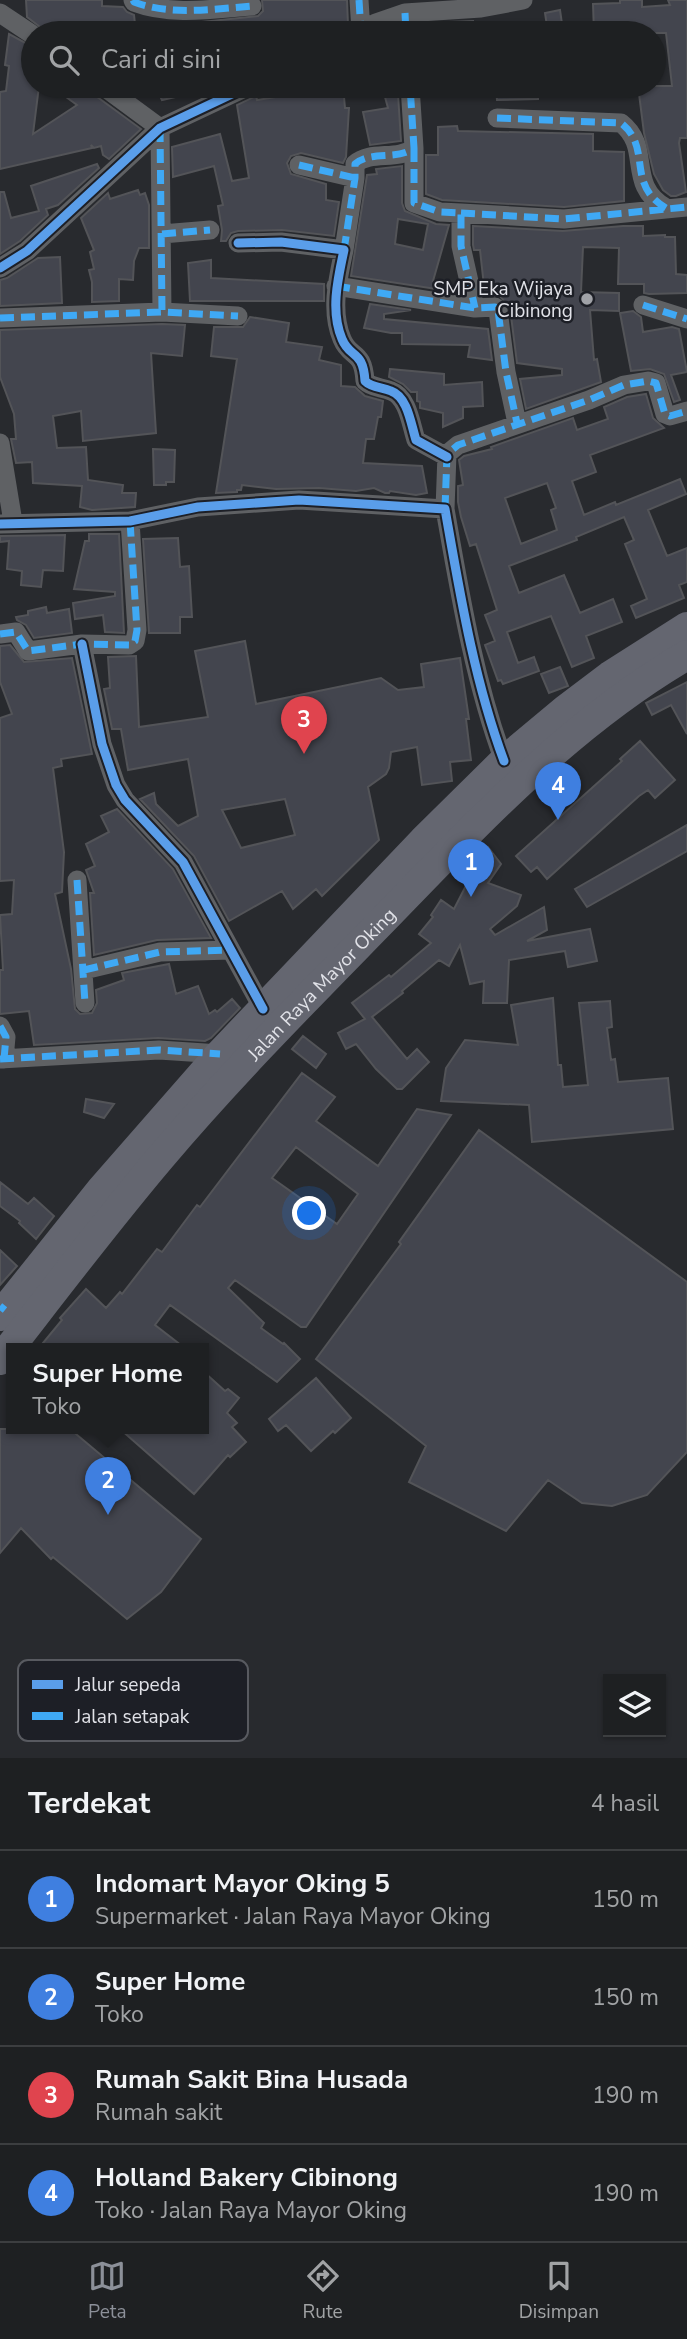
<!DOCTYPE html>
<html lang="id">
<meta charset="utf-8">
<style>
:root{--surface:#1e2022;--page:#26282a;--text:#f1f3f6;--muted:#a1a3a5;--line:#3c3e40;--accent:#8c9099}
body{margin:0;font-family:"Nunito Sans",sans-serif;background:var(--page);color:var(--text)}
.controls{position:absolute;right:21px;bottom:21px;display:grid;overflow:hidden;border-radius:0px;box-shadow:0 2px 5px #0004}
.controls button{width:63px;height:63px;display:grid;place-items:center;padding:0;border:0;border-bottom:2px solid var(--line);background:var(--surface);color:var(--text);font:35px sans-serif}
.you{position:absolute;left:310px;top:1214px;width:24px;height:24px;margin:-18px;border:5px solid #fff;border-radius:50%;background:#1a73e8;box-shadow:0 0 0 10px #1a73e833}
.badge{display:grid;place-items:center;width:46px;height:46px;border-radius:50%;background:var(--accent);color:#fff;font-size:23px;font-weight:700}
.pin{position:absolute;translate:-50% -58px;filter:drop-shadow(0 2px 4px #0008)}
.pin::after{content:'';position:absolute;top:37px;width:24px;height:21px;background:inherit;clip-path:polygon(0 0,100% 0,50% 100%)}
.popup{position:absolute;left:6px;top:1343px;width:203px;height:91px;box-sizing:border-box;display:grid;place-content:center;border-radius:0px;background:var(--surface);filter:drop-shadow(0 2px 5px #0005);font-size:23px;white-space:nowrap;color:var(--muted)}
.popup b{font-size:26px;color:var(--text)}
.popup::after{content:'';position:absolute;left:50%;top:100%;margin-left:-14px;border:14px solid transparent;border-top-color:var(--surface)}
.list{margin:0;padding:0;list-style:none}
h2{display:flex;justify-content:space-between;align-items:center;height:91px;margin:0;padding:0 28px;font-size:30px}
h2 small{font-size:23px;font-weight:400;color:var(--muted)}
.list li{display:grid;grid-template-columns:46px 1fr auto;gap:21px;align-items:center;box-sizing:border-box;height:98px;padding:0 28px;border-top:2px solid var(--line)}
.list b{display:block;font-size:26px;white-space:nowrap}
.list p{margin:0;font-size:23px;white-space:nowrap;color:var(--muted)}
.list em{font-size:23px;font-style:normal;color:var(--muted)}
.icon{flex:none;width:38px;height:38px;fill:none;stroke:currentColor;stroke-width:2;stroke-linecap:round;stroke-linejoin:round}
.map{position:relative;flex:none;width:687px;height:1758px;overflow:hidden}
.search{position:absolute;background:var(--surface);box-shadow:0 2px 5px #0004;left:21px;right:21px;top:21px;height:77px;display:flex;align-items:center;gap:18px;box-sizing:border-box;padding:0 24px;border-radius:38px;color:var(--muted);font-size:26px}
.sheet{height:483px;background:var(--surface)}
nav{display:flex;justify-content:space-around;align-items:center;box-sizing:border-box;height:98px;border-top:2px solid var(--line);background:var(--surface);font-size:19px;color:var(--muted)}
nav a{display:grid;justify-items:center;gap:4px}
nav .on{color:var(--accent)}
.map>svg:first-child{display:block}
.building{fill:#43454e;stroke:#535458;stroke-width:2;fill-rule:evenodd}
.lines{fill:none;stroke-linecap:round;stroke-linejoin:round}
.minor{stroke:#5f6164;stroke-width:19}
.primary{stroke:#646670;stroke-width:30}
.quiet{stroke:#3fa9f5;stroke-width:7;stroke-dasharray:14 7;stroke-linecap:butt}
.cycleway-casing{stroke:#1d1f26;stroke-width:13}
.cycleway{stroke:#5a9eea;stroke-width:9}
.poi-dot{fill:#a0a2a7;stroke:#1d1f26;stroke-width:2.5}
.labels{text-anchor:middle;stroke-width:5;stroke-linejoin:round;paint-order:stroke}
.poi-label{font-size:19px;fill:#e1e2e8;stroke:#1d1f26;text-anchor:end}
.street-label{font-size:19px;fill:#e1e2e8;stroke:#1d1f26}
.key{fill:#1d1f26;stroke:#585a60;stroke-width:2}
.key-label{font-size:19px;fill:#e1e2e8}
</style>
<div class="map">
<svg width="687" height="1758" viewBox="0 0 687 1758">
<rect width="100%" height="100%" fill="#282a2e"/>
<path class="building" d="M26,0H102V6L123,7L127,12L134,15L136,33H68L67,28L44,30L27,17Z
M262,0H347L348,25L345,33H312L310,24L283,31L257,29L258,33H194L193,23L258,16L263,11Z
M620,0H642V7L670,5L668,0H687V138H680L679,143L686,192L676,196H671L663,190L654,174L644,133L638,86H672L666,33H594L593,4L620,3Z
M560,10L563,31L548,33L545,13Z
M473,21V33H449V22Z
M9,34L33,47V86H39L33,134L77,105L51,86H91L96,96L141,129L109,159L103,155L101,146L94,148L91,145L92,148L0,169V92L6,91L9,66L5,65Z
M155,86H202V91L162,100Z
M279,86H343L345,108H349L346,157L343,163L301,153L291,156L287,163L291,174L326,184V200L339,202L334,236L282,230L238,231L231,233L226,241H221L222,230L218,206L223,205L214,166L173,177L172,147L220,134L232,181L249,178L237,105L256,96L257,100L282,96Z
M496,86H538V99L497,100Z
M398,94L401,141L370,145L363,112L388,108L385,97Z
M457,126L458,131L593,134V151L624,152V201L564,207L442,200L426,194V155H438V127Z
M97,164L99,168L58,205L46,209L48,215L20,241L0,254V192H4L11,218L39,211L31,186Z
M402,166V203L405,211L436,224L449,225L433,281L441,283L443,290L351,276L367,175L377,174L376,169ZM398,219L428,224L423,250L395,244Z
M138,190L140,195L145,193L149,205V248H139L134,261L133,280L119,279V301L92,302V282L89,270L94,269L90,252L94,250L81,218L108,193L110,199Z
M473,226L563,231L623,226H643V236L665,235V237H675L676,274L687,275V293L649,294L644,293V284H618L619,248L583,247L581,292L619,293V311L590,310L594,360L597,359L601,382L526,409L520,379L562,375V369L517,363L510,308L500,296L485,295L480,250H474L473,245Z
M60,257L62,303L0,306V280L7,278L38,258Z
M211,260V278L324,284V301H190L188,263Z
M370,304L411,310L384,314V319L488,329L492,360L468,357L470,345L402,344V333H391L364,328Z
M633,311L641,317L643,332L672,327L679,329L687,372L671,375L680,400L674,402L664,374L650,369L631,371L620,313Z
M250,317L289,323L286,342L322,347L319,360L341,365V386L355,387L365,396L383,401L381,417H378L374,439H366L363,463L422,466L427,493L416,495L390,491L389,493H385L374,488L356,491L319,488L276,489L242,485L241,490H237V492L216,493L237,359L211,356L214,327H243Z
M162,324L185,325L182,356L151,353L156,433L83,441L81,411L53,416L57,448L86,447L88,480L123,485L122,493H136L135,507L92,510L80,507L82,486L33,483L32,462L16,463L11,439H16L14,414L0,377V330Z
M390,369L444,374V385L482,382L483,406L463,407V418L443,427V413L420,408V402L417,401V392H411L403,384L389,377Z
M646,394L653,418L664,428L590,455L596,472L572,481L584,515L615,502L616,505L680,479L686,494L648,510L667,556L687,548V582L679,585L684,598L636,618L631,606L647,599L625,544L634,540L624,517L576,537L577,540L509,566L519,593L564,575L580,613L613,599L622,622L586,636L594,658L572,667L551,616L507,632L518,663L534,657L539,671L503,684L501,680L498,681L485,645L495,641L485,615L497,610L476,544L470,546L461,517L458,502V486L463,485L459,460L464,456L492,449L491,447L573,418L577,430L608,419L604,407L627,397ZM547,483L556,508L551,510L557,530L521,544L505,498Z
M153,449L175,450L174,482H166V485H154Z
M89,534H119L124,633L105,632L103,615L75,619L73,603L115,596V592L74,589L85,541H89Z
M65,535L63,571L43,570L41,587L21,585L22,571L7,569L9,541L0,542V536Z
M178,538L180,567L189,566L192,617H180V633H149L143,539Z
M46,607L47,613L69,609L72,633L34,638L26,625L17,620L16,617L28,615V611Z
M245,641L256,704L381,678L398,690L424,687L421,664L460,658L469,719H466L471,760L450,762L452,781L422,785L417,747L391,752L389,768L386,774L368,787L379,840L322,896L316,889L293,909L282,891L229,921L194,856L140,799L154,793L156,804L178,826L198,816L188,759L128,770L121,729H112L104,689L110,688L108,657L136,656L139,727L208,717L195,651ZM285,799L295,835L241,848L222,810Z
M10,645L24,662L72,658L92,754L61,759L62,766L53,768L64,852L62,892L55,894L71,969L75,1009L80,1014L92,1013L97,1003L96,990L124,980L122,973L169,964L176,994L198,986L209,1014L215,1010L217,1012L232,999L240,1008L211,1038L205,1041L158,1038L34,1045L29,1011L0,1014V970H3L0,915L12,914L14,880L0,881V718L12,714L0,682V646Z
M560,667L568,686L549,693L541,674Z
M687,682V734L671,705L652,715L646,703Z
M640,741L675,780L655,798L648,790L639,796L547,879L537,867L531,872L516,856L622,761L620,759Z
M117,809L173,869L211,938L157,940L94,955L90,893H94L86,870L95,866L86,844L109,832L101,816Z
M687,825V851L587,907L575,889Z
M488,847L501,864L488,883L521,895L517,906L490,929L495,935L544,907L547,930L527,941L590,929L597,961L568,967L565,951L509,960L507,1003H483L484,981L470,984L460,945L449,966L439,960L402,991L403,993L372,1017L407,1059L417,1049L429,1062L402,1089H397L376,1069L356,1044L346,1049L338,1033L365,1019L352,1003L389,975L391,977L431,943L419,934L433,917L431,915L441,900L454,909L473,872L464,866L475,852L478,854Z
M553,998L558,1065H561L563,1087L588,1085L579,1003L610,1001L612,1027L607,1028L611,1060L615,1059L618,1082L668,1078L673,1129L532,1142L529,1105L441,1101L446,1068L465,1040L518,1045L511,1005Z
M303,1036L326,1054L316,1068L292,1049Z
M302,1073L335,1097L316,1121L378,1166L417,1109L451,1115L306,1327H301L235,1280L228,1288L264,1323L261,1328L283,1344L284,1343L300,1359L277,1382L170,1305L155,1325L186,1349H38L62,1320L60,1318L86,1289L106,1308L120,1292L122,1294L157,1249L162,1252L197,1205L200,1207ZM296,1147L358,1194L337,1224L272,1178Z
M86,1099L114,1104L104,1118L84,1112Z
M479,1130L687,1282V1452L647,1495L612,1506L582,1503L548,1480L506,1531L409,1482L426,1446L316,1359L401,1244L399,1242Z
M0,1182L28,1204L34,1198L54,1216L36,1239L19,1223L20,1221L0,1206Z
M0,1250L17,1266L0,1285Z
M204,1372L225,1391L228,1389L239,1398L227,1413L237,1423L232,1427L246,1442L230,1457L228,1455L194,1494L120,1429H204Z
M316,1378L351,1418L335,1433L333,1431L311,1451L286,1425L278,1431L269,1419Z
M0,1429H70L201,1539L161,1592L127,1619L53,1557L51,1559L21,1528L0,1553Z"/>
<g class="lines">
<path class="minor" d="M133,0L134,2C171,16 213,9 252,6
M359,0L361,31
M0,13L33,35
M357,33L376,23L405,13L481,8L523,0
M103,86L160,128L162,312
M497,118L621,123C653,148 625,184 666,208
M414,148V203L440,212L461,213V246L475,308
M299,165L355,178
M461,213L564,219L687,207
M162,234L210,230
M238,243L281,242L344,250C338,278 330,311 342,339C350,359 363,349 365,381C372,388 382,387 391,391C408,397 411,425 416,440L447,457
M344,250L355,178V164C371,150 397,161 414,148L410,86
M0,268L27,251L160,128L249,86
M336,286L475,308L495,307L498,310L506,372L517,423
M643,305L687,319
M0,318L162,312L238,316
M0,443L13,522
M445,509L447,454L458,445L589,400L624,385L648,381L656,383L665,414L670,416L687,411
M0,524L130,521L198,507L299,500L445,509C460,594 474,680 504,761
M0,634L16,632L28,651L82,644L129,645L135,641L137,630L130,521
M82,644L102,744L116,785L125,800L183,862L263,1009
M77,880L85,1003
M84,970L160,952L231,950
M0,1026L6,1037L4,1059
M0,1059L159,1050L220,1054"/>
<g class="primary">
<path d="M0,1316L101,1190L220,1054L423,841L504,761L565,710L610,676L687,627"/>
<path id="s1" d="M0,1360C53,1292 105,1223 161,1157C233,1072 312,993 389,914C481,819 572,722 687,655"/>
</g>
<path class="quiet" d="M133,0L134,2C171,16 213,9 252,6
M359,0L361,31
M405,13L406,33
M497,118L621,123C653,148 625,184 666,208
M160,128L162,312
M414,148V203L440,212L461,213V246L475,308
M299,165L355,178
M461,213L564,219L687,207
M162,234L210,230
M344,250L355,178V164C371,150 397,161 414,148L410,86
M336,286L475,308L495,307L498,310L506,372L517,423
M643,305L687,319
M0,318L162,312L238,316
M445,509L447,454L458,445L589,400L624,385L648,381L656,383L665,414L670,416L687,411
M0,634L16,632L28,651L82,644L129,645L135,641L137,630L130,521
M77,880L85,1003
M84,970L160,952L231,950
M0,1026L6,1037L4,1059
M0,1059L159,1050L220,1054
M0,1306L5,1310"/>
<g class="cycleway-casing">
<path id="cycleway" d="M238,243L281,242L344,250C338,278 330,311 342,339C350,359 363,349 365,381C372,388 382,387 391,391C408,397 411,425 416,440L447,457
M0,268L27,251L160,128L249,86
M0,524L130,521L198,507L299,500L445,509C460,594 474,680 504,761
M82,644L102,744L116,785L125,800L183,862L263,1009"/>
</g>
<use href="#cycleway" class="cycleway"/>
</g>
<circle class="poi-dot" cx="587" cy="299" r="7"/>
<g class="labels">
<g class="poi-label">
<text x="573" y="295">SMP Eka Wijaya<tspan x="573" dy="22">Cibinong</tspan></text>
</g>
<g class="street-label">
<text dy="7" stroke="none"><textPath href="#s1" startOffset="495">Jalan Raya Mayor Oking</textPath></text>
</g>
</g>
<rect x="18" y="1660" width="230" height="81" rx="10" class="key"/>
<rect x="32" y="1680" width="31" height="9" fill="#5a9eea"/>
<rect x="32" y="1712" width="31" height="8" fill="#3fa9f5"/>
<g class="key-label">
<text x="75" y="1691">Jalur sepeda</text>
<text x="75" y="1723">Jalan setapak</text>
</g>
</svg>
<div class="controls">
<button><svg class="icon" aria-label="layers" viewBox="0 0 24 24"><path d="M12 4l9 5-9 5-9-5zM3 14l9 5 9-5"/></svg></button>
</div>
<div class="you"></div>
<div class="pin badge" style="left:471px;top:897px;background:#3f7fe0">1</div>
<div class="pin badge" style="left:108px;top:1515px;background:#3f7fe0">2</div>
<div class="popup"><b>Super Home</b>Toko</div>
<div class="pin badge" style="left:304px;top:754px;background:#e0444e">3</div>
<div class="pin badge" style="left:558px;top:820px;background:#3f7fe0">4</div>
<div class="search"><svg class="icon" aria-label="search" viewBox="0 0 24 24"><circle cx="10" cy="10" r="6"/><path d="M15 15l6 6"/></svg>Cari di sini</div>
</div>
<section class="sheet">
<h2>Terdekat<small>4 hasil</small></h2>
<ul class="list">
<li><span class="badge" style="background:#3f7fe0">1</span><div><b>Indomart Mayor Oking 5</b><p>Supermarket · Jalan Raya Mayor Oking</p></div><em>150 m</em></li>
<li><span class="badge" style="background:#3f7fe0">2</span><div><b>Super Home</b><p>Toko</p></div><em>150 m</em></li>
<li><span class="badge" style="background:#e0444e">3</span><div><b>Rumah Sakit Bina Husada</b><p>Rumah sakit</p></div><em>190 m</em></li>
<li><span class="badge" style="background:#3f7fe0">4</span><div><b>Holland Bakery Cibinong</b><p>Toko · Jalan Raya Mayor Oking</p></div><em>190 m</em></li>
</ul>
</section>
<nav>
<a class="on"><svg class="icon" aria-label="map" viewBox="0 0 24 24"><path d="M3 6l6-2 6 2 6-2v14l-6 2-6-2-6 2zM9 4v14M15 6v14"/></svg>Peta</a>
<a><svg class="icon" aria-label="directions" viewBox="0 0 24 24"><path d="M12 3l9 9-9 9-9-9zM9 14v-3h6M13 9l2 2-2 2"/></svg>Rute</a>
<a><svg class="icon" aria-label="saved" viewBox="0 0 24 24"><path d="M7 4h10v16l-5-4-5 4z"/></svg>Disimpan</a>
</nav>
